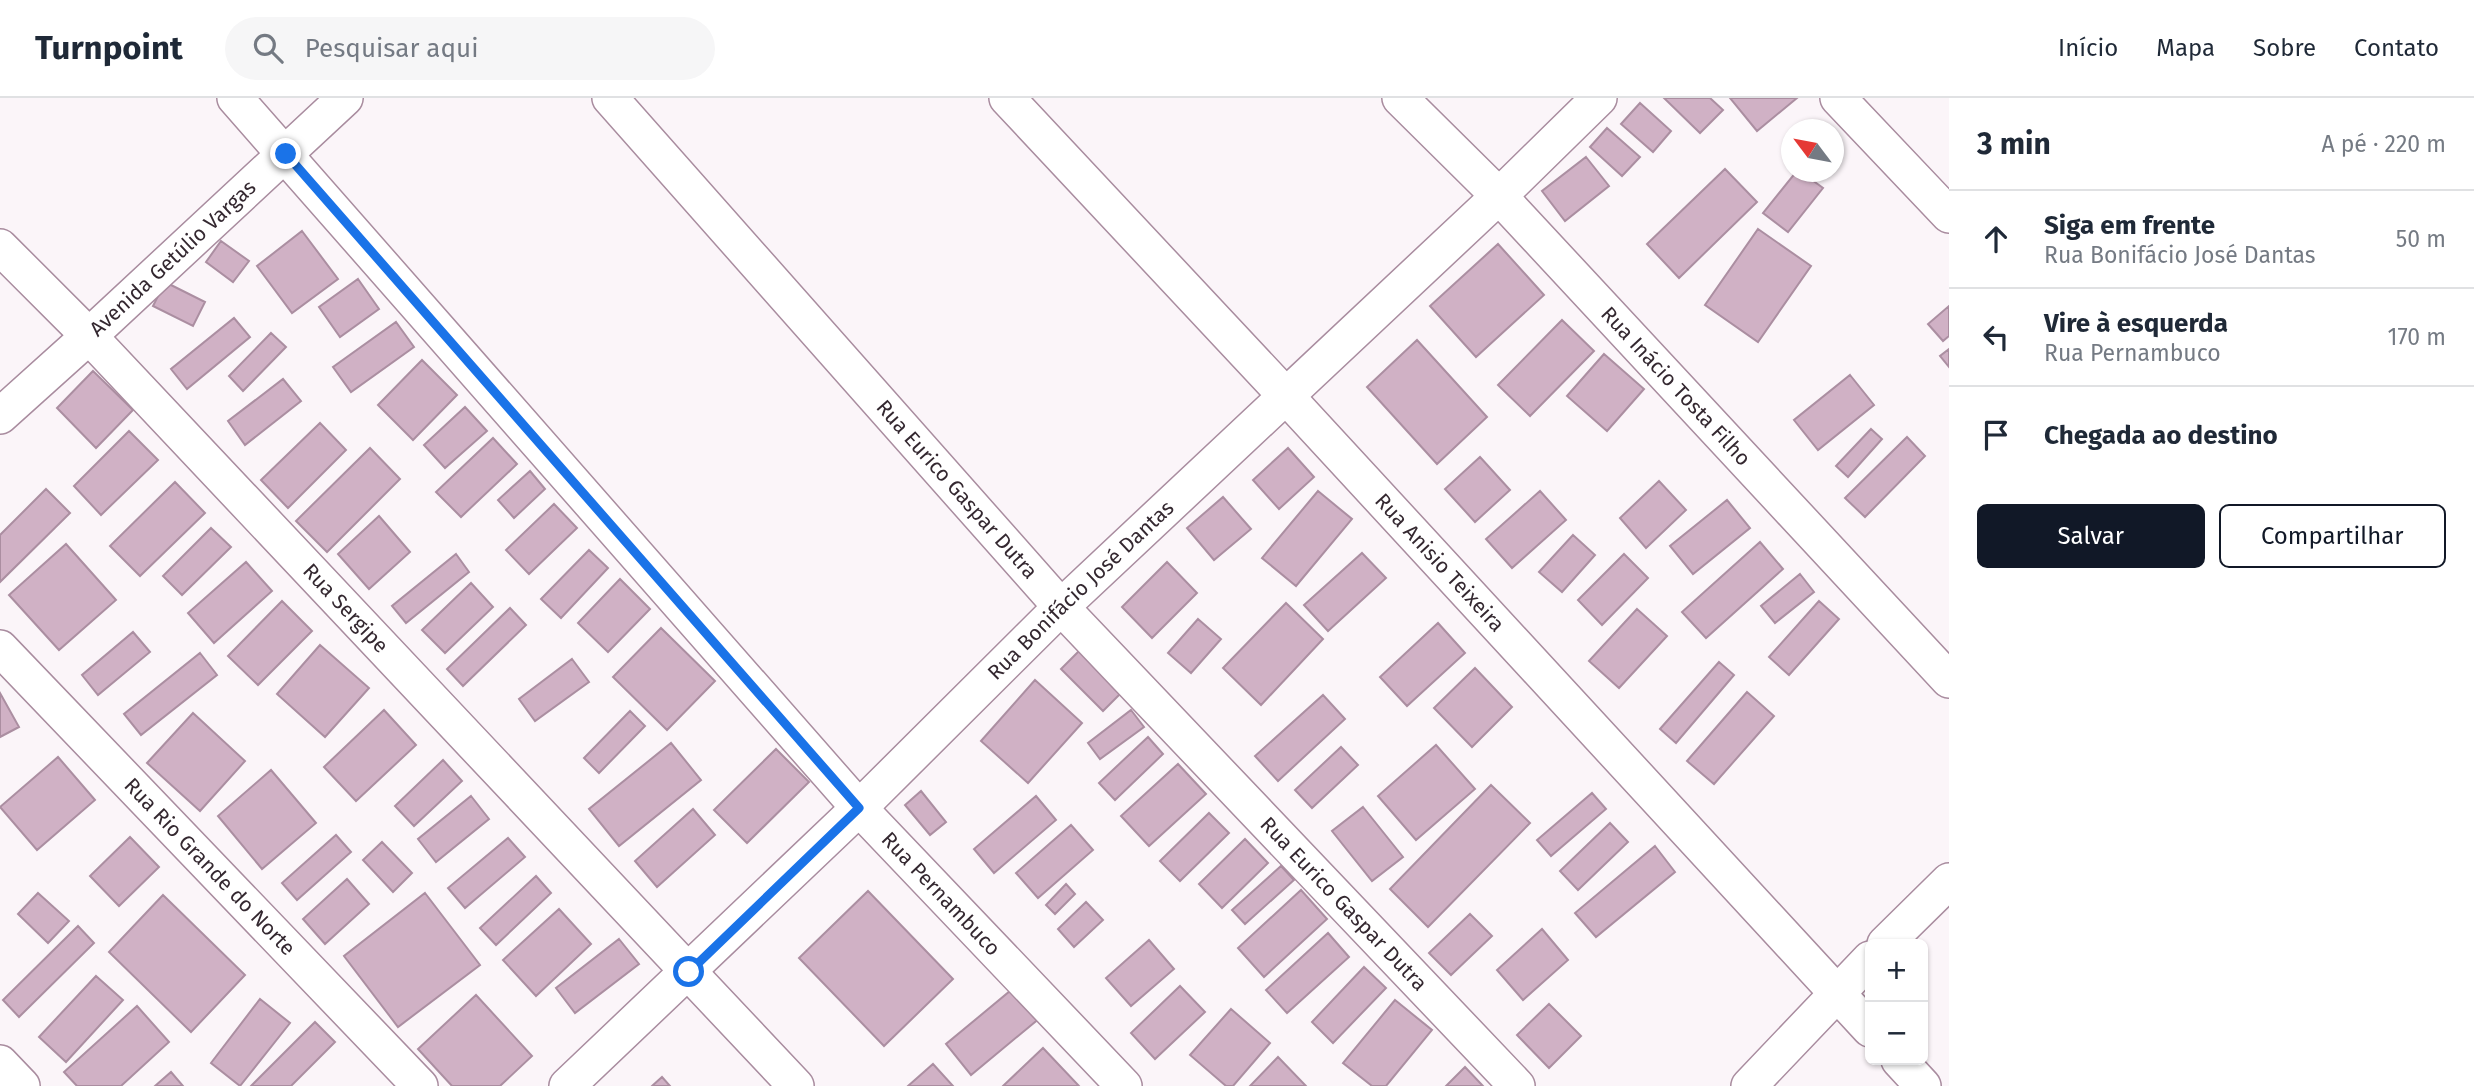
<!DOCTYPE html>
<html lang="pt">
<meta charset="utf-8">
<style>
:root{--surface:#fff;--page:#f6f6f7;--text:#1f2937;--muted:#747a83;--line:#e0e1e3;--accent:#111827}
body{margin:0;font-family:"Fira Sans",sans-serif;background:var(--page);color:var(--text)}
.controls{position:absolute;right:21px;bottom:21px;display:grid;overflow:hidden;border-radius:10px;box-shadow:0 2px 5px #0004}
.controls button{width:63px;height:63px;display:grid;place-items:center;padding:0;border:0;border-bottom:2px solid var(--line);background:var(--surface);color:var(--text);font:35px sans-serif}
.compass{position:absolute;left:1781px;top:21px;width:63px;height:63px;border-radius:50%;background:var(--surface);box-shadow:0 2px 5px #0004;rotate:302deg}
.stop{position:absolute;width:21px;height:21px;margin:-16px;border:5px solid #1a73e8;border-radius:50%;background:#fff}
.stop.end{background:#1a73e8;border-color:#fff;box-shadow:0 2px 7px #0008}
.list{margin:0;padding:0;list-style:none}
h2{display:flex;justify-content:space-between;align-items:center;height:91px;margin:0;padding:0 28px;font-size:30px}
h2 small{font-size:23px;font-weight:400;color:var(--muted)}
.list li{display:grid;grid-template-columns:46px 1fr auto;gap:21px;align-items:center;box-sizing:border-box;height:98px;padding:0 28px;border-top:2px solid var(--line)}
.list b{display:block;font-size:26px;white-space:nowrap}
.list p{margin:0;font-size:23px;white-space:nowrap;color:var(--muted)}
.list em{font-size:23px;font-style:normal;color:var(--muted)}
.actions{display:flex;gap:14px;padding:21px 28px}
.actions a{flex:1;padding:16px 0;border:2px solid var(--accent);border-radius:10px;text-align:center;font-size:24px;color:var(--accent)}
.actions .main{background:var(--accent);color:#fff}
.icon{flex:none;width:38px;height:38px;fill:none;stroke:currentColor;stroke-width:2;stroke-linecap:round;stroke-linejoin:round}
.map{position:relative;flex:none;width:1949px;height:988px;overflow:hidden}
header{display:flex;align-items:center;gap:42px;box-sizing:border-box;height:98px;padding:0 35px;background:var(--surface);border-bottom:2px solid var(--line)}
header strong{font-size:33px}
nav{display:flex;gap:38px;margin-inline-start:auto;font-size:24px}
.search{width:490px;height:63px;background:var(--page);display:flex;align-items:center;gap:18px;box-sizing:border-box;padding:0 24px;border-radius:38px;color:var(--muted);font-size:26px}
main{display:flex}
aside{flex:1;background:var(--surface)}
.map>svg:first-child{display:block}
.building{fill:#d0b1c5;stroke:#ab8ea1;stroke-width:2}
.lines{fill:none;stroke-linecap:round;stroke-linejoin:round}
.street-casing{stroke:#a98c9f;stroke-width:38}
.street{stroke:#fff;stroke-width:35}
.route{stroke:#1a73e8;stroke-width:9}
.labels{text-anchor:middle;stroke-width:5;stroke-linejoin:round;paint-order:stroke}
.street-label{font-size:21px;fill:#342830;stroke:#fff}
</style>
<header>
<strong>Turnpoint</strong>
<div class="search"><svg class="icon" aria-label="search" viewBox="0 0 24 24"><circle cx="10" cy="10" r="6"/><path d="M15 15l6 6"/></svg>Pesquisar aqui</div>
<nav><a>Início</a><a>Mapa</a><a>Sobre</a><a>Contato</a></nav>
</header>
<main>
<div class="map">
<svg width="1949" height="988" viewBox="0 0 1949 988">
<rect width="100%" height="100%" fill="#fbf5f9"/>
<path class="building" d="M1664,0H1710L1723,12L1700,35Z
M1730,0H1797L1757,33Z
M1640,5L1671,33L1653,54L1621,26Z
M1607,30L1640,59L1622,78L1590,49Z
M1586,59L1609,88L1565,123L1542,93Z
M1725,71L1757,104L1679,180L1647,146Z
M1796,74H1801L1823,90L1788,134L1763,115Z
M1758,131L1811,168L1758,244L1705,207Z
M302,133L338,181L292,215L257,168Z
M221,143L249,163L233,184L206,164Z
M1498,146L1544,197L1476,259L1430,208Z
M358,181L379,211L340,239L319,209Z
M165,184L205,204L193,228L153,208Z
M1949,208V238L1943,243L1928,226Z
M234,220L250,239L187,291L171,271Z
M1562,222L1594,253L1530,318L1498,287Z
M396,224L414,249L351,294L333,269Z
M271,235L286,249L243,293L229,278Z
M1417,242L1487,319L1437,366L1367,289Z
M1949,251V269L1940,258Z
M1604,256L1644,291L1607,333L1567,298Z
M422,262L457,297L413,342L378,307Z
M93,273L133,312L96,350L57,310Z
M1850,277L1874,307L1818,352L1794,322Z
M283,281L301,303L245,347L228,323Z
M465,309L487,333L445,370L424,347Z
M320,325L346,352L288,410L261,382Z
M1871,331L1882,341L1848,379L1836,368Z
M129,333L158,362L101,417L74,388Z
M1907,339L1925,358L1865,419L1845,400Z
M493,340L517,366L461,419L436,394Z
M370,350L400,381L327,454L296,423Z
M1288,350L1314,379L1279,411L1253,382Z
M1480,359L1510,392L1475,424L1445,391Z
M530,373L545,391L514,420L498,402Z
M1659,383L1686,412L1646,450L1620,420Z
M175,384L205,415L140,478L110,448Z
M46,391L70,415L0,484V437Z
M1318,393L1352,421L1296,488L1262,460Z
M1540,393L1566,422L1512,470L1486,441Z
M1223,399L1251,431L1214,462L1187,430Z
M1727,402L1750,430L1693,476L1670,448Z
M554,406L577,430L529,476L506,452Z
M379,418L410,454L369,491L338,456Z
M211,430L231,449L182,497L163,478Z
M1573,437L1595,457L1562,494L1539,474Z
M1760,444L1783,471L1706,540L1682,514Z
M66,446L116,502L59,552L9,497Z
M589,452L608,470L561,520L541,501Z
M1362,455L1386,480L1328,533L1304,507Z
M456,456L469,474L406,525L392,508Z
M1624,456L1648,480L1602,527L1578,502Z
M246,464L272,493L214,545L188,515Z
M1167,464L1197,495L1152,540L1122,509Z
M1800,476L1814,494L1775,525L1761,508Z
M620,481L650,511L608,554L578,525Z
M471,485L493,509L445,555L422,532Z
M282,503L312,533L258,587L228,558Z
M1819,503L1839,521L1789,577L1769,559Z
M1286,505L1323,541L1261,607L1223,570Z
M510,510L526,527L463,588L447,571Z
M1637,511L1667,538L1619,590L1589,563Z
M1198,521L1221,541L1191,575L1168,555Z
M1438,525L1465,555L1407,608L1380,579Z
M661,530L715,583L667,632L613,579Z
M133,534L150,554L98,597L82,577Z
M320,547L369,590L325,639L277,596Z
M1084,548L1126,590L1103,613L1061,571Z
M200,555L217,577L141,637L124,616Z
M572,561L589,584L535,623L519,601Z
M1719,564L1734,577L1676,645L1660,631Z
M1475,570L1512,609L1472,649L1434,610Z
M1035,582L1082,625L1028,685L981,643Z
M1747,594L1774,618L1714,686L1687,663Z
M0,595L19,629L0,639Z
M1323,597L1345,621L1278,683L1255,658Z
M384,612L416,647L356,703L324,669Z
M1131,612L1144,629L1100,661L1088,645Z
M630,613L645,628L599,675L584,660Z
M193,615L245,663L200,713L147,665Z
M1148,639L1163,656L1115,702L1099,685Z
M671,645L701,682L619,748L589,711Z
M1436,647L1475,691L1416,742L1378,698Z
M1341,649L1358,667L1312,710L1295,692Z
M776,651L809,684L747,745L714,712Z
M58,659L95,702L37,752L0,709Z
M443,662L462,683L414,728L395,708Z
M1178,666L1206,696L1149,748L1121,718Z
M271,672L316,725L262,771L218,718Z
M1491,687L1530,725L1428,829L1390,791Z
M921,693L946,724L930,737L905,707Z
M1592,695L1606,711L1551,758L1537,742Z
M471,698L489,721L436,764L418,741Z
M1036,698L1056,722L994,775L974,751Z
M1363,709L1403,759L1372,783L1332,733Z
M693,711L715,737L657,789L635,763Z
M1209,715L1229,735L1180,783L1160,763Z
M1610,725L1628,744L1578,792L1560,773Z
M1071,727L1093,752L1038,800L1016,775Z
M336,737L351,754L297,802L282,785Z
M130,739L159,769L119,808L90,778Z
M508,740L525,759L465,810L448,790Z
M1245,741L1268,765L1222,810L1199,786Z
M382,744L412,775L393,794L363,762Z
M1655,748L1675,774L1596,839L1575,815Z
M1281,768L1294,782L1245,826L1232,812Z
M536,778L551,795L496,847L480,830Z
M347,781L369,806L325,846L303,821Z
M1066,786L1075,796L1055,816L1046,807Z
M1301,792L1327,821L1264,879L1238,850Z
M868,793L953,881L884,948L799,860Z
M38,795L69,823L48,845L18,816Z
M425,795L480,867L398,929L344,858Z
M163,797L245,877L191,934L109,854Z
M1086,804L1103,822L1074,849L1058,831Z
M559,811L591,846L536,898L503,862Z
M1470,816L1492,838L1451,877L1429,855Z
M78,828L94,845L19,919L3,902Z
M1542,831L1568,862L1523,902L1497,872Z
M1328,835L1349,859L1287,915L1266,892Z
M619,841L639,866L575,915L556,890Z
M1149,842L1174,871L1131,908L1106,880Z
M1364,869L1386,890L1333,945L1312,924Z
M96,878L123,902L66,964L39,939Z
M1016,888L1041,919L971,977L946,946Z
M1180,888L1205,914L1155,961L1131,935Z
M476,897L532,958L500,988H452L418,951Z
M260,901L290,925L240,988L211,965Z
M1395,902L1432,932L1386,988H1372L1343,965Z
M1549,906L1581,938L1549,970L1517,937Z
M137,908L169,944L121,988H77L64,974Z
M1231,911L1270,945L1233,988H1226L1190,957Z
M315,924L335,944L291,988H251Z
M1043,950L1079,988H1003Z
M1278,959L1306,988H1250Z
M933,966L953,988H908Z
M1465,969L1483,988H1446Z
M171,974L183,988H155Z
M662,979L670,988H652Z"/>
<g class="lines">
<g class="street-casing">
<g id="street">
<path id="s1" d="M235,0L859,710L1124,988"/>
<path id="s2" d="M610,0L1061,509L1517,988"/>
<path id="s3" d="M1007,0L1285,297L1870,931"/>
<path id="s4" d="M1400,0L1499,98L1949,582"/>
<path d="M1838,0L1949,117"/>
<path id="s5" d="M0,149L89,238L796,988"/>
<path id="s6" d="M0,318L89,238L345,0"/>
<path id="s7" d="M0,550L420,988"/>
<path d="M1885,846L1949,783"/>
<path d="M1899,962L1923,988"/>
<path d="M0,965L22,988"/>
<path id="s8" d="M567,988L859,710L1061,509L1499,98L1599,0"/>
<path d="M1749,988L1870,861"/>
</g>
</g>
<use href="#street" class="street"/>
</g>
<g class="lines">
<path class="route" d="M286,56L859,710L689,874"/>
</g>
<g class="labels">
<g class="street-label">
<text dy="7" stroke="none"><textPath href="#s6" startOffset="234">Avenida Getúlio Vargas</textPath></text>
<text dy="7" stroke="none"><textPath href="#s4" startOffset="399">Rua Inácio Tosta Filho</textPath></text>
<text dy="7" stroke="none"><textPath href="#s2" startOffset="523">Rua Eurico Gaspar Dutra</textPath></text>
<text dy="7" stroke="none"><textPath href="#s3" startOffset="635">Rua Anisio Teixeira</textPath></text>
<text dy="7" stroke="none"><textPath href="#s8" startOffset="714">Rua Bonifácio José Dantas</textPath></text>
<text dy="7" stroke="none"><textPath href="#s5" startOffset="500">Rua Sergipe</textPath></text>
<text dy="7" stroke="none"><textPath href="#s7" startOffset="303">Rua Rio Grande do Norte</textPath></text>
<text dy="7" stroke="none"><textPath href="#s1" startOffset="1064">Rua Pernambuco</textPath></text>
<text dy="7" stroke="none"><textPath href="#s2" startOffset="1090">Rua Eurico Gaspar Dutra</textPath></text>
</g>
</g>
</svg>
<div class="controls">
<button>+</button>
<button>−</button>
</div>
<svg class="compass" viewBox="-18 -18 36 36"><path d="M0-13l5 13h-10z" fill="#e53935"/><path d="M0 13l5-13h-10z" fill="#747a83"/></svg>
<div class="stop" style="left:689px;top:874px"></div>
<div class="stop end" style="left:286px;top:56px"></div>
</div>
<aside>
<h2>3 min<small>A pé · 220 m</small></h2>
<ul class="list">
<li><svg class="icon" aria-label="ahead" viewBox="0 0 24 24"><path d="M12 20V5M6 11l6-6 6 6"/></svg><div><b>Siga em frente</b><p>Rua Bonifácio José Dantas</p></div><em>50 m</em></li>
<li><svg class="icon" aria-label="left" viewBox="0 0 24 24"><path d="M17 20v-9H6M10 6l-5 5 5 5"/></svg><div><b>Vire à esquerda</b><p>Rua Pernambuco</p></div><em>170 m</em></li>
<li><svg class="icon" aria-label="arrive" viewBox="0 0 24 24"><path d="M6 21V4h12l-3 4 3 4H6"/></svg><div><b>Chegada ao destino</b></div></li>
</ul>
<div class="actions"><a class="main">Salvar</a><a>Compartilhar</a></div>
</aside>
</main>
